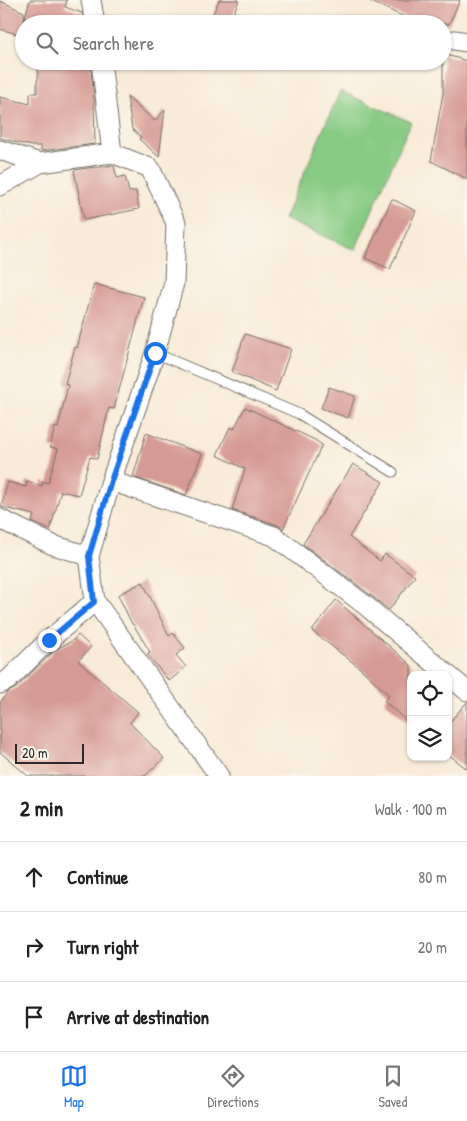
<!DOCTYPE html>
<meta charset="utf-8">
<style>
:root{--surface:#fff;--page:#f2f2f2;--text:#222;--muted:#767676;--line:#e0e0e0;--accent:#1a73e8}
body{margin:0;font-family:"Patrick Hand",sans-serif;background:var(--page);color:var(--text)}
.controls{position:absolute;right:15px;bottom:15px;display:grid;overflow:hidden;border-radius:10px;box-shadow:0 1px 4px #0004}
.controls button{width:45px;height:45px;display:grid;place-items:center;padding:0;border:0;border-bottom:1px solid var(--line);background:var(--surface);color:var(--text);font:25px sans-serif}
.scale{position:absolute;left:15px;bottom:12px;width:69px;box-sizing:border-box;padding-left:5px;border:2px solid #2b2b2b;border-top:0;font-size:14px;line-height:18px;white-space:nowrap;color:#2b2b2b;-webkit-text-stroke:4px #fbf7ec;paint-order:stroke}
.stop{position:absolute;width:15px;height:15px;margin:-11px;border:4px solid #1a73e8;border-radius:50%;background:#fff}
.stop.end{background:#1a73e8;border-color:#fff;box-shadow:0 1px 5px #0008}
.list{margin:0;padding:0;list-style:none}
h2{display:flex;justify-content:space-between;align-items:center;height:65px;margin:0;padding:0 20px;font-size:21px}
h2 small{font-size:16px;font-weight:400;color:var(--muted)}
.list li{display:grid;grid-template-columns:32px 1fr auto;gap:15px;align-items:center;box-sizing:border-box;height:70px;padding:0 20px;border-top:1px solid var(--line)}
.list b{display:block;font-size:19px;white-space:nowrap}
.list em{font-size:16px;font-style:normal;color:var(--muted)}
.icon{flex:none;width:28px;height:28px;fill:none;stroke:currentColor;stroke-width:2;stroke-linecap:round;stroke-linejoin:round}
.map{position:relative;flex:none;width:467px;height:776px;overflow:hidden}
.search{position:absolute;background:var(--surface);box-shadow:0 1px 4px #0004;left:15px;right:15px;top:15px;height:55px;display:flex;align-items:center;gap:12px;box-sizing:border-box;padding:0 18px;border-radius:28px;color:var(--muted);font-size:19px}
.sheet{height:275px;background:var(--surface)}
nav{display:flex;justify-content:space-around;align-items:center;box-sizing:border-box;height:70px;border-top:1px solid var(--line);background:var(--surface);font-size:14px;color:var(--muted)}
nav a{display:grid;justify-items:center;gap:2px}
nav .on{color:var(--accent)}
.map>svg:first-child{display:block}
.green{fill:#87cb84;stroke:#597b58}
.building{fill:#d59a93}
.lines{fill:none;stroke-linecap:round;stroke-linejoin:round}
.lane-casing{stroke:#736e67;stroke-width:11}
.street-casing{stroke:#736e67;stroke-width:21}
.lane{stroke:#fff;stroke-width:9}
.street{stroke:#fff;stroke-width:19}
.route{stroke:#1a73e8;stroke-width:6}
</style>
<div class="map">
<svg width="467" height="776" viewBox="0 0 467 776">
<rect width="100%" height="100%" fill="#fbf7ec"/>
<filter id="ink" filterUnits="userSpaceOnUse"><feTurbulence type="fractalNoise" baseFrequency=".02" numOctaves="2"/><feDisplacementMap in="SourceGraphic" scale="10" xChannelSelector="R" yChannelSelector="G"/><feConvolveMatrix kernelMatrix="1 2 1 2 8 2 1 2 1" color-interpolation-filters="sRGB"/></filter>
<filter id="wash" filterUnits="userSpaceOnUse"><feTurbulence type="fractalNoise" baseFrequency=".0096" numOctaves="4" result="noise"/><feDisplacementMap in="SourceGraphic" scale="20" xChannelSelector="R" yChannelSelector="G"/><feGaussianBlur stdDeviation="1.12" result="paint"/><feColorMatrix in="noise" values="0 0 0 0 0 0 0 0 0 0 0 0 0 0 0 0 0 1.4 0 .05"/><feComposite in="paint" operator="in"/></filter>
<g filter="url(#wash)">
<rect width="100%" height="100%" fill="#f8ebd7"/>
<path class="green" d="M340,91L411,122L355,250L284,219Z"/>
<g id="blocks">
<path class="building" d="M30,0H67L65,7L82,13L84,24H24V36L0,29V1L24,12V20Z
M219,0H239L230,22L213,14Z
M367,0H460L449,24H420Z
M443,54L467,61V179L431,161L443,93Z
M38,61H90L94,99L95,144L41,151V146H31L0,138V97L30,104V93H37V80H38Z
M127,97L155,121L165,110L159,157L139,139L141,137L132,129Z
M112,165L114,166L117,178L125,176L129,192L136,191L139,209L84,220L74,170L95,167V168Z
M392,199L416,211L390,269L365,258Z
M94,284L144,297L114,409L109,408L97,459L90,457L79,495L61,491L50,530L32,522L34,515L1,507L8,482L26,487L27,481L42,486L43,481L48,483L58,449L50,447L55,427L58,428L68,385L65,384L75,347L77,348Z
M245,334L291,349L276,391L232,372Z
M329,387L355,396L348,418L321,408Z
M245,407L315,440L322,445L283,529L278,525L232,510L245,469L217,455L230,427L234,429Z
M146,433L202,454L186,495L133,477Z
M353,464L383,482L349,537L380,561L385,554L415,576L389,610L372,596L303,544Z
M143,582L169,636L173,633L185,648L176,655L186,667L169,681L147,654L150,652L133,624H132L118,595Z
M336,600L411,665V725L384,701L389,695L360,668L312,631Z
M78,635L91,647L78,661L138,712L130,723L164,758L145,776H28L0,752V702L8,692L16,688L56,649L72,641Z
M467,702V769L448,754V724Z"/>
</g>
</g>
<g filter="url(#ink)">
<use href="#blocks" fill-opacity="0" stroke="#736e67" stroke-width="1"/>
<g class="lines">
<g class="lane-casing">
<path id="lane" d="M155,353L299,414L393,472"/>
</g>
<g class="street-casing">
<path id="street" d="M91,0L95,24
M454,40L467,42
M101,61L112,153
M0,150L40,163
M0,186L40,163L112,153L150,168L176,223L174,283L155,353L111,481L89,556L95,601L219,776
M111,481L274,536L365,605L448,675
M0,519L53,545L89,556
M448,675L467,691
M0,684L8,680L49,640L95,601"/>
</g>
<use href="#lane" class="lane"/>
<use href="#street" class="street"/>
</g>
</g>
<g class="lines" filter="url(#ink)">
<path class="route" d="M49,640L94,602L89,556L111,481L155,353"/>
</g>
</svg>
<div class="controls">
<button><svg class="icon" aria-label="locate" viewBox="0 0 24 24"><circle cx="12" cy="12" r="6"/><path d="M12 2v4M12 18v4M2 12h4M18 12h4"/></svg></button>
<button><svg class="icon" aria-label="layers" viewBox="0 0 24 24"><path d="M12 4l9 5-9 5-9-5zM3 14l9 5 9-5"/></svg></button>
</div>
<div class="scale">20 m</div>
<div class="stop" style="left:155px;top:353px"></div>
<div class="stop end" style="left:49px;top:640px"></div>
<div class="search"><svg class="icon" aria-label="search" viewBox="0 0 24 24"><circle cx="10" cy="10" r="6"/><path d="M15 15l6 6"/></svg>Search here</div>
</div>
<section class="sheet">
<h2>2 min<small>Walk · 100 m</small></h2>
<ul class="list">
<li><svg class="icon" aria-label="ahead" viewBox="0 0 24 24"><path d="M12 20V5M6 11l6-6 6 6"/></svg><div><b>Continue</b></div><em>80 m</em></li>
<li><svg class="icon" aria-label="right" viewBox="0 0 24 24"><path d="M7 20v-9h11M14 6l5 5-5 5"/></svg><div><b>Turn right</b></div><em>20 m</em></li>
<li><svg class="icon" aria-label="arrive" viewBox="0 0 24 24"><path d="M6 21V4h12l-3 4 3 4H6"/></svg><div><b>Arrive at destination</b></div></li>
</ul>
</section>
<nav>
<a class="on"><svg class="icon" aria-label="map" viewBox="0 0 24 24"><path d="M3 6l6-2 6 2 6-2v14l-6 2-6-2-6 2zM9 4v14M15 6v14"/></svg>Map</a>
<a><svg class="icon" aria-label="directions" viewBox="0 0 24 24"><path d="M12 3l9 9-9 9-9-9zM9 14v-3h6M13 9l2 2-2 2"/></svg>Directions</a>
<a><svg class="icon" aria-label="saved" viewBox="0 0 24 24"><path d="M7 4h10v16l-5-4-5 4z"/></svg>Saved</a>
</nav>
